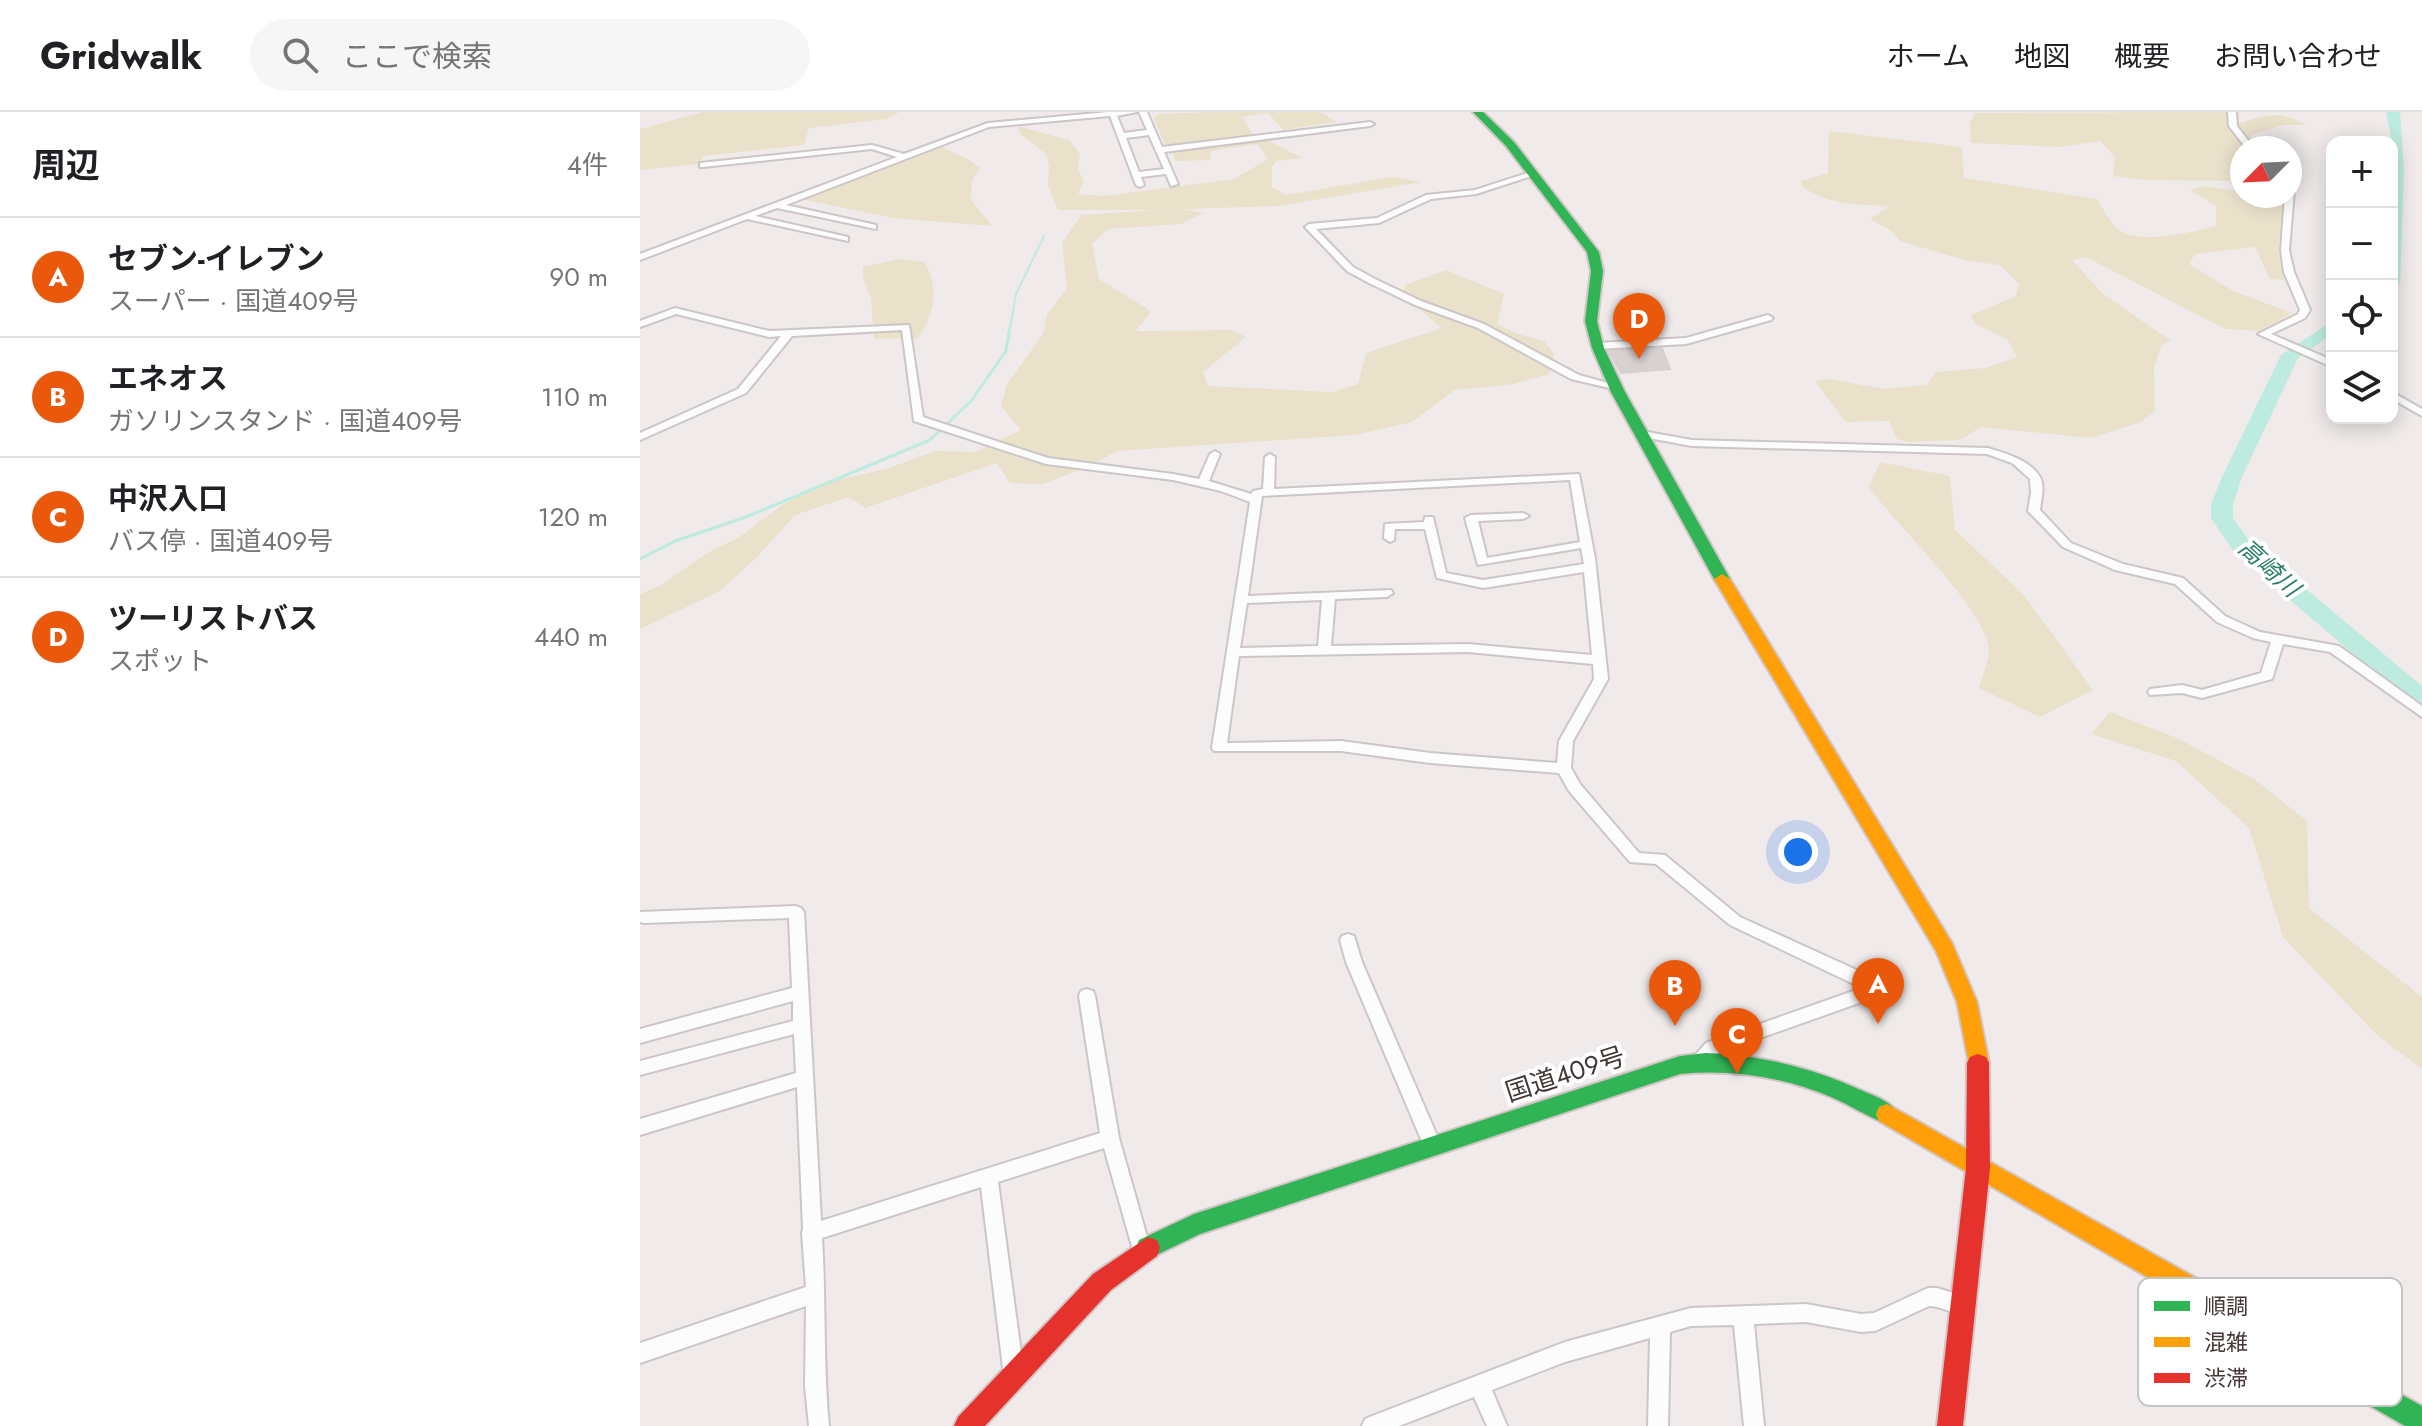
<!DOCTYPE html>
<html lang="ja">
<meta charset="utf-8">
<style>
:root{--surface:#fff;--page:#f6f6f6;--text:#202124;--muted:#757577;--line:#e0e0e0;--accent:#ea580c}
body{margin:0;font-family:Jost,"Noto Sans JP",sans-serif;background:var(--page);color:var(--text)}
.controls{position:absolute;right:24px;top:24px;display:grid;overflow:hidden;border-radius:16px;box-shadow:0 4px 20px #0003}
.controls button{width:72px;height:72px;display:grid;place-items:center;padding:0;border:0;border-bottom:2px solid var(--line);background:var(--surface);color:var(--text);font:40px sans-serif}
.compass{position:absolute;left:1590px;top:24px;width:72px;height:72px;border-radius:50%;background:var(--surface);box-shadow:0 4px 20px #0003;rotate:246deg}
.you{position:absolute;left:1158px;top:740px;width:28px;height:28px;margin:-20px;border:6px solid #fff;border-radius:50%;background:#1a73e8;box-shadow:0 0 0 12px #1a73e833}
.badge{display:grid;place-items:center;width:52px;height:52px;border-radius:50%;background:var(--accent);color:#fff;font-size:26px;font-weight:700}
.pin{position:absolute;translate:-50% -66px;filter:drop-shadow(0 2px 4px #0008)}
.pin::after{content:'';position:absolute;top:42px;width:28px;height:24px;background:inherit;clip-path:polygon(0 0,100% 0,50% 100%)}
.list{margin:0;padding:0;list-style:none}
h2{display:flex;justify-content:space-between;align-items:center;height:104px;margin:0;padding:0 32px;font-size:34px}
h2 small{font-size:26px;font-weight:400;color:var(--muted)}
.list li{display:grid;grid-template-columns:52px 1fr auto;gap:24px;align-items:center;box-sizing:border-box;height:120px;padding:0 32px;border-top:2px solid var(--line)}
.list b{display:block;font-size:30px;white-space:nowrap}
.list p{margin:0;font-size:26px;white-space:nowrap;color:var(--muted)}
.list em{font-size:26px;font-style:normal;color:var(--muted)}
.icon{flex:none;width:44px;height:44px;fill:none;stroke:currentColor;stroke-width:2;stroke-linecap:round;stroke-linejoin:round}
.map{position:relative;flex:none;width:1782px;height:1314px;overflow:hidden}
header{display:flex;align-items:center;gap:48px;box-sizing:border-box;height:112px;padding:0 40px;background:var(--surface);border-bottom:2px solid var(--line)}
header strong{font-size:38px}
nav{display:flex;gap:44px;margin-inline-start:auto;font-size:28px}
.search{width:560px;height:72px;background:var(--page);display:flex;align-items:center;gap:20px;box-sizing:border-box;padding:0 28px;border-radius:44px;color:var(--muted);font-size:30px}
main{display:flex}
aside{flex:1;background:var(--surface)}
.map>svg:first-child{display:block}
.green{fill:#eae1cb}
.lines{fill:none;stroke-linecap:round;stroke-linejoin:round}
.stream-far1{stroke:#bdebdf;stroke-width:2}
.stream{stroke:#bdebdf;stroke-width:3}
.river{fill:#bdebdf;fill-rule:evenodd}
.building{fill:#d8d1d1;stroke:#d8d0d0;stroke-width:2}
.street-casing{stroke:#ccc6c6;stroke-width:4}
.fast-casing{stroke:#d2c5c4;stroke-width:4}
.slow-casing{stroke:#d2c5c4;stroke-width:4}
.jam-casing{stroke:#d2c5c4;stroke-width:4}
.street{fill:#fdfcfc;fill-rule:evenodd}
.fast{fill:#30b455;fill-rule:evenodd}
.slow{fill:#ff9f0a;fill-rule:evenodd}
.jam{fill:#e5322d;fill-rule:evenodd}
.labels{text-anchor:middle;stroke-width:8;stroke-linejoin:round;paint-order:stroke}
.water-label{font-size:24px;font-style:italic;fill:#2a7e69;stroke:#fff}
.near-street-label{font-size:26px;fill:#463737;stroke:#fff}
.key{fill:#fff;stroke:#c8c3c3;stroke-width:2}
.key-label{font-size:22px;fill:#463737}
</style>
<header>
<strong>Gridwalk</strong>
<div class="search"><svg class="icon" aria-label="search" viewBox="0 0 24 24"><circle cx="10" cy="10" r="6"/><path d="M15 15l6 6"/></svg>ここで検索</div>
<nav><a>ホーム</a><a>地図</a><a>概要</a><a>お問い合わせ</a></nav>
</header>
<main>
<aside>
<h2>周辺<small>4件</small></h2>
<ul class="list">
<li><span class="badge">A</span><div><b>セブン-イレブン</b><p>スーパー · 国道409号</p></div><em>90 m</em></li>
<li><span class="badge">B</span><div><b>エネオス</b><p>ガソリンスタンド · 国道409号</p></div><em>110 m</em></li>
<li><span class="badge">C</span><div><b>中沢入口</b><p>バス停 · 国道409号</p></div><em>120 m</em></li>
<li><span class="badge">D</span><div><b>ツーリストバス</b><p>スポット</p></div><em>440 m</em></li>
</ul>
</aside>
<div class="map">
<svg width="1782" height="1314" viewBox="0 0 1782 1314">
<rect width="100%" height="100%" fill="#f0eaea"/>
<path class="green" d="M63,0H259L247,7L169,16L164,33L64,44L58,52L0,58V17Z
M572,0H680L697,10L643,18L628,1L602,5L612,21L663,46L636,49L632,55V75L646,83L752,65L781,70L638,94L541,97L563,101L541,112L468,117L452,132L459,167L511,199L496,219L592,218L606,225L563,260L568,274L692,280L718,272L726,241L802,216L763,184L765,173L806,158L864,182L857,212L878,222L904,229L914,242L909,262L869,273L815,278L772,310L715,323L477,339L450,354L403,372L370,371L357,351L225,396L209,385L155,403L115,447L80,479L0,517V482L21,473L69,440L98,426L145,391L189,370L246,357L296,339L336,340L381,318L361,294L367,272L403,222L407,202L427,177L422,131L441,103L516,98H418L408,73L409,54L406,42L380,22L378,15C382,14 418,26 429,28L440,42L438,57L444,70L438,82L464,84L594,67L628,47L617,32L570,39L571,48L535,49L533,39L611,29L601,24L525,33L514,6L518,2Z
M1590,0L1601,11C1631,0 1640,0 1667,13H1642L1611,23V36H1602V69L1504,68L1473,64L1475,45L1460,29L1420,35L1331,31L1330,10L1335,1Z
M1189,19L1322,35L1324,66L1457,87C1463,96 1470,111 1479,118C1498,133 1554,120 1576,114V94L1550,78L1563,74L1602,80V84H1633L1644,90L1639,132L1644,168L1630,167L1615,135L1555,142L1549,152L1593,179L1652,201L1619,219L1585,217L1446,145L1432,148L1462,181L1531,229L1522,233L1514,254L1515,299L1501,310L1451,326L1341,315L1320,328L1270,330L1257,327L1249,309L1206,310L1175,269L1189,267L1244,277L1287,273L1296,260L1345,256L1377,245L1367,227L1335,212L1331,203L1376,184L1379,172L1360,153L1328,149L1260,129L1250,118L1230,107L1249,94C1217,92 1187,94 1161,73L1162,69L1188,61Z
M297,33L330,48L340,56L332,68L331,88L352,114L253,106L156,86Z
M260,147L285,150C299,178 295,200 278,226L234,227L231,187L223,166V155Z
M1240,350L1310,364L1315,418L1383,482L1453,578L1400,605L1339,576C1342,565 1348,551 1349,540C1350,500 1254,412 1229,375Z
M1470,600L1537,626L1614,667L1667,709L1669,796L1782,885V957L1737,923L1643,825L1609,716L1536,649L1451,622Z"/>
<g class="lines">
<path class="stream-far1" d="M370,217L376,182L404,124"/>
<path class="stream" d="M0,447L35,429L106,405L290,328L331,289L366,239L370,215"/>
<path class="river" d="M1746,0H1760L1764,60L1760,171L1752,176V30Z
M1692,209V222L1658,246L1602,365L1593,392V406L1610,430L1782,574V595L1773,593L1594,440L1571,406V392L1582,365L1641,243Z"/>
</g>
<path class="building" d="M1022,236L1030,257L981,261L969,239Z"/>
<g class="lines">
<g class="street-casing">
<path id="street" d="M468,0H497L477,4L484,21L507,18L499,0H507L522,35L730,10L734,12L730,14L524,40L538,72L531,74L526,62L501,65L504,73L500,75L496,73L470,4L349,15L146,93L236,113V117L137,96L115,104L208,125V129L107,107L0,148V142L257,45L232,37L63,55H60V51L232,33L264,42L348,11ZM509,23L524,57L499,60L486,26Z
M1588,0H1596L1597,14L1614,36H1606L1589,14Z
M891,60L898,62L836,82L791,87L739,111L676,117L713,155L735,167L781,189L844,212L939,263L982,275V279L931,267L838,216L775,193L729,171L707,159L665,115L669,112L737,106L786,83L835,78Z
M1650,76L1654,78L1649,138L1654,160L1670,198L1665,206L1631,222L1692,248V255L1618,222L1658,202L1660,198L1644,160L1641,138L1645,84H1650Z
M35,196L129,219L269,213L283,305L408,346L533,362L559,367L570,342L575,339L580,342L569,369L611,382L613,379L623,377L625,345L630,342L635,345L634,377L939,362L955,446L968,567L933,629L931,656L940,672L999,741L1025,743L1100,805L1232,865L1235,881L1233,886L1078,941C1070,949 1062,960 1050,956L1048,951L1066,931L1219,877L1218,874L1090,813L1016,752L990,750L929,679L919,661L790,651L701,639H574L572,636L610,390L581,379L533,368L406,352L274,309L262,218L152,224L106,281L0,328V321L98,277L141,224L129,225L36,202L0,215V209ZM930,368L940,430L847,446L838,409L883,407L889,404L883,401L831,403L825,406L838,453L941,436L944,452L843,468L806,461L793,405H785L784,410L745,412L744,426L750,430L754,428L755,417H785L797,466L843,476L944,460L952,543L828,532L691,534L695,487L747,485L753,481L751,478L608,484L622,384ZM682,488L678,534L600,536L607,491ZM828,540L953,552L954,567L919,629L917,651L790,641L701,629L587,631L599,544Z
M1128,203L1133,206L1131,208L1046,232L957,237L952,234L957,231L1046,226Z
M1752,280L1782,297V304L1752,287Z
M1002,319L1052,328L1348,336C1365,341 1390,348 1400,365C1405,375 1401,388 1400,398L1431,431L1483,452L1543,466L1585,504L1620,520L1699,534L1782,594V605L1690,540L1643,532L1632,567L1562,586L1542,581L1510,583L1508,580L1510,577L1542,573L1562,578L1621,561L1631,530L1613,526L1577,510L1535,472L1475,458L1423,435L1388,399L1391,381L1390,367L1372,351L1347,342L1052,334L998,324L997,322Z
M156,794L161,796L164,800L181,1109L460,1021L439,884L441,879L447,877L453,879L455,884L479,1026L511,1139L509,1145L502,1148L495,1145L464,1036L358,1070L383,1256L380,1263L373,1266L366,1263L363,1256L341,1075L182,1126C186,1189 183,1252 189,1314H169L165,1274L166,1194L0,1251V1231L166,1175L162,1121L163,1117L157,975L0,1023V1007L156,961L154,922L0,963V949L153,909V889L0,931V917L152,876L149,806L4,811L0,810V800Z
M708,822L714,824L722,850L801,1033L798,1039L792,1041L786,1039L706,850L700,828L702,824Z
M1288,1176H1297L1329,1186L1332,1193L1329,1200C1316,1205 1303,1194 1289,1194L1235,1219L1221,1220L1166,1210L1114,1212L1124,1314H1104L1094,1213L1051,1214L1030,1220L1028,1314H1008L1010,1226L925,1250L852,1278L867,1314H847L834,1285L759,1314H722L725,1307L732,1304L925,1230L1051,1196L1166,1192L1221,1202L1234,1201Z"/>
</g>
<g class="fast-casing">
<path id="fast" d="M833,0H843L874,30L959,140L963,159L957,209L964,236L985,280L1090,467L1088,470H1076L1074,467L971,280L952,236L945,209L951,159L947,140L866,34Z
M1066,941C1121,943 1173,956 1223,979C1235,984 1252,990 1258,1002L1255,1009L1247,1012C1228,1005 1210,993 1191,985C1143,965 1092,957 1040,962L560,1122L508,1147L499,1144L496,1136L499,1128L554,1102L1040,944Z
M1623,1206L1782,1294V1314H1765L1614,1227L1610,1218L1614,1209Z"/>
</g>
<g class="slow-casing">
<path id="slow" d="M1082,462L1090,467L1312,831L1337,890L1349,951L1346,957L1338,960L1330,957L1317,890L1296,839L1074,467Z
M1247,992L1632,1209L1636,1218L1632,1227L1623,1230L1614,1227L1239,1009L1236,1002L1239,995Z"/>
</g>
<g class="jam-casing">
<path id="jam" d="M1338,942L1346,945L1349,951L1350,1056L1323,1314H1297L1326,1056L1327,951L1330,945Z
M508,1125L517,1128L520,1136L517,1144L471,1178L345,1314H314L318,1305L453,1162Z"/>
</g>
<use href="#street" class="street"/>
<use href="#fast" class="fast"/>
<use href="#slow" class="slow"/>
<use href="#jam" class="jam"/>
</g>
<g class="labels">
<g class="water-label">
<text transform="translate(1629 456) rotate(42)" y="8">高崎川</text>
</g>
<g class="near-street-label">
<text transform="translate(925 962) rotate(-18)" y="9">国道409号</text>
</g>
</g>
<rect x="1498" y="1166" width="264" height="128" rx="12" class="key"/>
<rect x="1514" y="1189" width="36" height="10" fill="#30b455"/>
<rect x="1514" y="1225" width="36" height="10" fill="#ff9f0a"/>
<rect x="1514" y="1261" width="36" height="10" fill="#e5322d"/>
<g class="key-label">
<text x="1564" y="1202">順調</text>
<text x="1564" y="1238">混雑</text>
<text x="1564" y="1274">渋滞</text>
</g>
</svg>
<div class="controls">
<button>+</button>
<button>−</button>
<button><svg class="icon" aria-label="locate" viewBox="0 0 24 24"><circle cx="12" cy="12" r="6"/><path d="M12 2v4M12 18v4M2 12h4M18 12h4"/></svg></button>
<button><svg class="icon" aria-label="layers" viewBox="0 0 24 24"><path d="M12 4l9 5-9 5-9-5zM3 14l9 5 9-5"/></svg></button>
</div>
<svg class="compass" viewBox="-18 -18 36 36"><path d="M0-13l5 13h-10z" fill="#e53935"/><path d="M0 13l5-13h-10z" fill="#757577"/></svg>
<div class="you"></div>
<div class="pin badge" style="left:1238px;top:912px">A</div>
<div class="pin badge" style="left:1035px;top:914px">B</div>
<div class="pin badge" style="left:1097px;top:962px">C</div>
<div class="pin badge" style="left:999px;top:247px">D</div>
</div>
</main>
